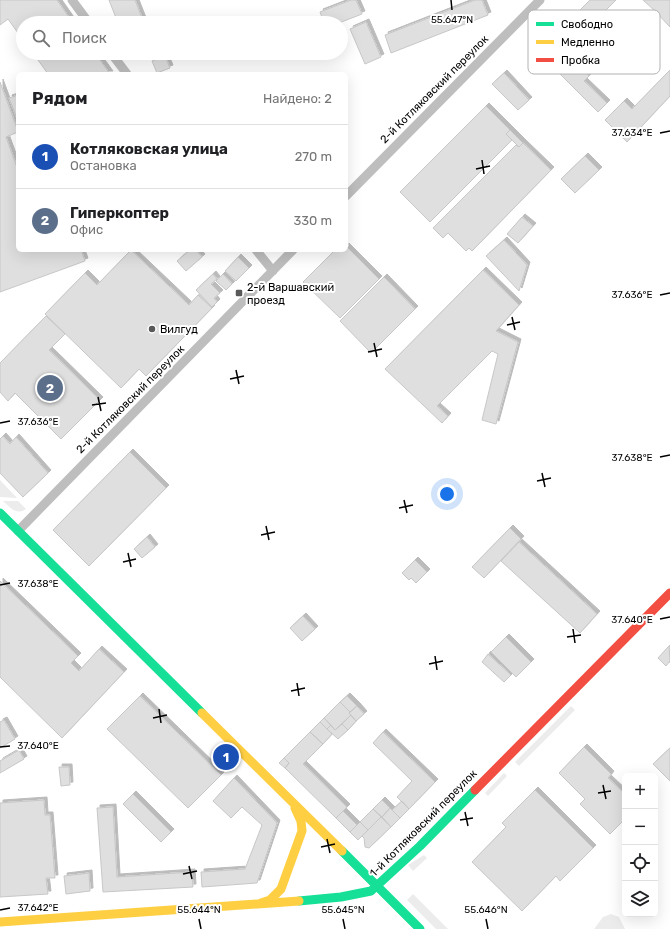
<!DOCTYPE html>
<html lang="ru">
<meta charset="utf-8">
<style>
:root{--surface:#fff;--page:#f2f2f2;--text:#202124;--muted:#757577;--line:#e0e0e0;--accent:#1a73e8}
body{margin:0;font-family:Rubik,sans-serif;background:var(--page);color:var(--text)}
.controls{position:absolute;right:12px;bottom:12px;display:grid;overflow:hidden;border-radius:6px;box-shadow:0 4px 16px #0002}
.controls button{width:36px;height:36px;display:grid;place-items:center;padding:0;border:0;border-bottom:1px solid var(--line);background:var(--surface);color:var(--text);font:20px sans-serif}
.you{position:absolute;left:447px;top:494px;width:14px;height:14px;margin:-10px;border:3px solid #fff;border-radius:50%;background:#1a73e8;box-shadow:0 0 0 6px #1a73e833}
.badge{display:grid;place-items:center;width:26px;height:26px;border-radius:50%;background:var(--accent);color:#fff;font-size:13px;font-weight:700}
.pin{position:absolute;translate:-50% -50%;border:2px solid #fff;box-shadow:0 1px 4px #0006}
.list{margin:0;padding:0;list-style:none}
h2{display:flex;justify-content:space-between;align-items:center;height:52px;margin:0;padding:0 16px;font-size:17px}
h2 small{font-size:13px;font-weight:400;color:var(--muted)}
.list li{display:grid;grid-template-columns:26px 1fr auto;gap:12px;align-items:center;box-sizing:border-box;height:64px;padding:0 16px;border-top:1px solid var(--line)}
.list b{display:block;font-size:15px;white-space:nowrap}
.list p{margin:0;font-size:13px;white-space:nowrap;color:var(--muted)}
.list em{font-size:13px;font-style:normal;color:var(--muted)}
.icon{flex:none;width:22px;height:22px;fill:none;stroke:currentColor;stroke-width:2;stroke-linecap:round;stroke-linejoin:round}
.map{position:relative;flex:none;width:670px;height:929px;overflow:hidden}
.search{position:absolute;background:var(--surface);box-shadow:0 4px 16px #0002;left:16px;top:16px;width:332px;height:44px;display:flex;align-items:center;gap:10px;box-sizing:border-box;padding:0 14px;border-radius:22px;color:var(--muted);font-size:15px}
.panel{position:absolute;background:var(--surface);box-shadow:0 4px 16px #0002;left:16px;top:72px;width:332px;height:180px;border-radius:6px}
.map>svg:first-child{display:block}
.green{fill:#ececec}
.building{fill:#dfdfdf;stroke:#c7c7c7;filter:url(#shadow)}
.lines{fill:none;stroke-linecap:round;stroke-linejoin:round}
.street{stroke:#bebebe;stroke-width:9}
.fast{stroke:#16e098;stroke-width:9}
.slow{stroke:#ffcf43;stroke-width:9}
.jam{stroke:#f24e42;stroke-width:9}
.ticks{fill:none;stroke:#000;stroke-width:1.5}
.poi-dot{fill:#595959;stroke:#fff;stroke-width:1.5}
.labels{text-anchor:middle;stroke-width:4;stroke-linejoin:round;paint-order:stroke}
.street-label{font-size:11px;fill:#000;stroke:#fff}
.poi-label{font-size:11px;fill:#000;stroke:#fff;text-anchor:start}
.key{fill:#fff;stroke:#b2b2b2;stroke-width:1}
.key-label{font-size:11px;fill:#000}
.ticks-label{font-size:10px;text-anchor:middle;fill:#000;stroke:#fff;stroke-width:4;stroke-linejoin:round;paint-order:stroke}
</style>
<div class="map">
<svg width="670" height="929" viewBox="0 0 670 929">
<defs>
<filter id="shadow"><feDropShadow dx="3" dy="-3" stdDeviation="0" flood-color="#0004"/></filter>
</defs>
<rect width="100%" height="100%" fill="#fff"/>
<path class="green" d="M0,480L17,498L0,497Z
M3,501H18L26,509C16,516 10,507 3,501Z
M571,706L575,710L519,766L515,762Z
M504,773L507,776L488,796L485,793Z
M424,855L427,858L413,871L408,865Z
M413,894L448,929H436L407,900Z
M611,914L619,917L625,929H594L603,917Z"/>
<path class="building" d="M0,0H57L73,23H23V40L8,19L0,25Z
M109,0H135L144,23H118Z
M351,0H356L362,14L339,23H324L320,12Z
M475,0H482L488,15L391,53L385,35Z
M590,0H616L565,51L589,76L584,81L607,103L598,112L537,51L575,13L576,14Z
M643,0H670V27L655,11Z
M366,22L381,57L365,64L350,29Z
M33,53H95L110,74H48Z
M242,53H255L248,60Z
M165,56L170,68L157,73L152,61Z
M670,70V96L627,142L605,120L624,101L632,109Z
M504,73L529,100L518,110L492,84Z
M0,82L18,131V132L6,137L18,170V250H81L85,261L0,292Z
M18,95V121L9,98Z
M486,106L510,130L506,134L512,140L430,222L400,192Z
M510,130L523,143L519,147L506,134Z
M523,143L551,170L472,251L469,248L466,251L448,233L443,238L433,228L516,145L519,147Z
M585,156L599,170L575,193L561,179Z
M522,217L533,226L518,243L507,234Z
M504,240L527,265L519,291L486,256Z
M346,246L379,279L340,318L303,282L335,250H346Z
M131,250L189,305L198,295L212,308L146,376L139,369L121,388L45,314L85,273L97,285Z
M190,250H196L202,257L186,271L177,261Z
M238,257L249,268L236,281L225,271Z
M483,270L519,305L496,331L518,342L496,424L482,420L498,354L492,351L437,406L448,416L442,423L385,369Z
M213,274L217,279L211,284L220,293L214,298L217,302L212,307L196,290Z
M223,274L232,284L226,290L216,281Z
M384,277L415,309L371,353L340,321Z
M46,316L65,334L49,350L100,400L61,439L15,393L8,401L0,392V363Z
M3,436L10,444L16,437L48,473L23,497L0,473V439Z
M130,452L166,488L89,566L53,530Z
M510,528L521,539L484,578L472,567Z
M147,537L155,547L142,558L134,549Z
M519,542L597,614L580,633L501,561Z
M415,560L427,572L416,583L411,578L409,580L402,573Z
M0,581L78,656L71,663L79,671L99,649L124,672L62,738L0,677Z
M303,616L315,629L302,641L290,628Z
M506,637L531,662L516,677L491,652Z
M669,646L670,661L666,666L658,658Z
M488,654L511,675L504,682L482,662Z
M140,696L221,775L188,808L107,729Z
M347,696L357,706L350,712L340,702Z
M340,702L350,712L349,713L351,715L335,730L324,718Z
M357,706L364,714L356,721L349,713Z
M351,715L356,721L348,730L342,724Z
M324,718L331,725L327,729L320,722Z
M4,720L15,739L0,748V722Z
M320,722L332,734L323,744L310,732Z
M342,724L348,730L338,739L327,729L331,725L335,730Z
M310,732L323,744L303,764L347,807L336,818L285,768L289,763L284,758Z
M383,732L435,782L409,809L397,797L412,781L373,743Z
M584,747L611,774L608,778L625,794V819L610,834L580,804L585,799L559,773Z
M670,748V781L653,764Z
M19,750L24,759L0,773V761Z
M284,758L289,763L285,768L279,763Z
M59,767H69L70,785L61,786Z
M234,778L277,823L257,883L202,887L201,872L245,869L262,825L242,807L231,818L213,801Z
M535,790L593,848L560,881L556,876L522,911L472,862L506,827L502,823Z
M133,794L171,832L161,842L123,804Z
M44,800L45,815H50L55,878H46L48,894L0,897V803Z
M382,800L390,808L382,817L373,809Z
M402,801L409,809L400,818L392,810Z
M113,807L117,877L192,872L193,887L103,892L97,808Z
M390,808L400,818L391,827L382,817Z
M373,809L381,817L368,830L360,822Z
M343,811L357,825L350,832L336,818Z
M381,817L391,827L369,848L365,847L364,838L362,836Z
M360,822L368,830L358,840L350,832Z
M89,873L90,891L66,894L64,876Z"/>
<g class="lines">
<path class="street" d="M72,0L89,23
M111,53L127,74
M346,196L540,0
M256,250L273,271
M18,531L293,250"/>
<path class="fast" d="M0,513L202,713
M342,851L420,929
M299,901L341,897L371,891L420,846L475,790"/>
<path class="slow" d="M202,713L342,851
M261,903L270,900L281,889L302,831L301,821L295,808
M0,922L299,901"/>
<path class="jam" d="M475,790L670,593"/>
</g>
<path class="ticks" d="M451,0L452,10M660,133L670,131M482,160L484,174M476,169L490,166M660,295L670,293M512,317L515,330M507,325L520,322M374,343L377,357M368,352L382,349M236,370L239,384M230,379L244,376M98,397L101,411M92,405L106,403M0,423L10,421M660,457L670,455M542,473L545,487M537,481L551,478M404,500L407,513M399,508L413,505M266,526L269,540M261,535L275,532M128,553L131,567M123,562L136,559M0,585L10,583M660,619L670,617M573,629L575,643M567,637L581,635M435,656L437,670M429,664L443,661M297,683L299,696M291,691L305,688M159,709L161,723M153,718L167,715M0,747L10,746M603,785L606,799M598,793L611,791M465,812L468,826M460,820L473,818M327,839L330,853M321,847L335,844M189,866L192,879M183,874L197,871M0,910L10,908M199,919L201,929M343,919L345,929M486,919L488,929"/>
<g class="poi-dot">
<rect x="235" y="289" width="8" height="8" rx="2"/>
<circle cx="152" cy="329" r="4"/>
</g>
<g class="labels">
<g class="street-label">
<text transform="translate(434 89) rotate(-45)" y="4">2-й Котляковский переулок</text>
<text transform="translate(130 399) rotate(-45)" y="4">2-й Котляковский переулок</text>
<text transform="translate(423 823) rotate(-45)" y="4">1-й Котляковский переулок</text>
</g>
<g class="poi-label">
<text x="247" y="291">2-й Варшавский<tspan x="247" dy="13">проезд</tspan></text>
<text x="160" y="333">Вилгуд</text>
</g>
</g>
<rect x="528" y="10" width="132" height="64" rx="6" class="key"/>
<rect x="536" y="22" width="18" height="4" fill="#16e098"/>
<rect x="536" y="40" width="18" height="4" fill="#ffcf43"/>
<rect x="536" y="58" width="18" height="4" fill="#f24e42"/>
<g class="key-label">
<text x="561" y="28">Свободно</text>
<text x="561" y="46">Медленно</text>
<text x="561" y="64">Пробка</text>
</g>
<g class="ticks-label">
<text x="452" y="23">55.647°N</text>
<text x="632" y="136">37.634°E</text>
<text x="632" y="298">37.636°E</text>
<text x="38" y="425">37.636°E</text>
<text x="632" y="461">37.638°E</text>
<text x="38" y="587">37.638°E</text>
<text x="632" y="623">37.640°E</text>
<text x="38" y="749">37.640°E</text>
<text x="38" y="911">37.642°E</text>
<text x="199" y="913">55.644°N</text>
<text x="343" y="913">55.645°N</text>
<text x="486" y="913">55.646°N</text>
</g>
</svg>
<div class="controls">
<button>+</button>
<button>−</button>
<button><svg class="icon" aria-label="locate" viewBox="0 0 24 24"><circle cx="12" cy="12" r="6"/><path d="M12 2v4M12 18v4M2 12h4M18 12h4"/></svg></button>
<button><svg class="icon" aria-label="layers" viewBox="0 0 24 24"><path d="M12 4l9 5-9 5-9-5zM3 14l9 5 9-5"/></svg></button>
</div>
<div class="you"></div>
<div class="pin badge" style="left:226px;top:757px;background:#1a4fb4">1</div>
<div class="pin badge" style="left:50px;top:388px;background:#5c6f8a">2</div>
<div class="search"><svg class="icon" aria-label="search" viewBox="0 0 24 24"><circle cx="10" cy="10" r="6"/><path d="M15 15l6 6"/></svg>Поиск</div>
<section class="panel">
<h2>Рядом<small>Найдено: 2</small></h2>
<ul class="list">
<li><span class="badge" style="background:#1a4fb4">1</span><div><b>Котляковская улица</b><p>Остановка</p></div><em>270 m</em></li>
<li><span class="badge" style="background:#5c6f8a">2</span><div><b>Гиперкоптер</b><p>Офис</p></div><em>330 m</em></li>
</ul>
</section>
</div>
